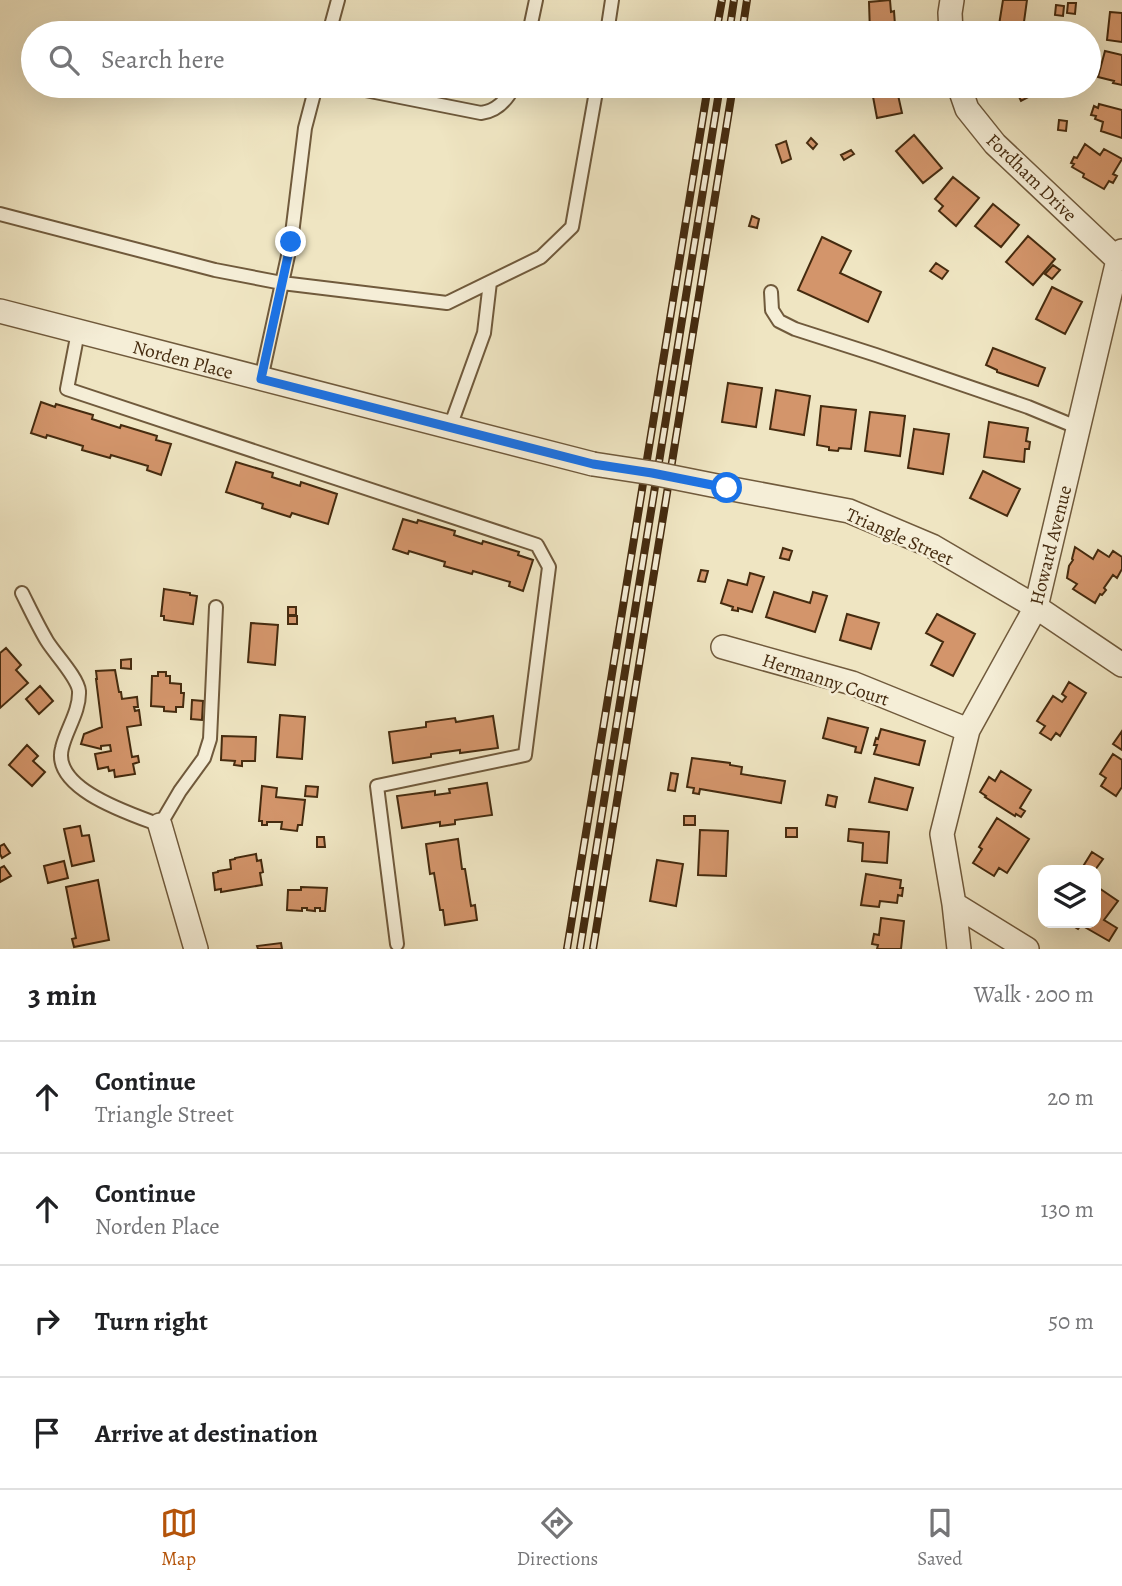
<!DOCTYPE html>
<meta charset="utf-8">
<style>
:root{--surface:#fff;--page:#f6f6f6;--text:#202124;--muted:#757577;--line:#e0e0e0;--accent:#b45309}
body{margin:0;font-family:Alegreya,serif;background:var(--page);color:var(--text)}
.controls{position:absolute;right:21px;bottom:21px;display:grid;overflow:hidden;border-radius:14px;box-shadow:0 7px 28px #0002}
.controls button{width:63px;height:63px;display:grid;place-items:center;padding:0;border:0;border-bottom:2px solid var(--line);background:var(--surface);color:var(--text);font:35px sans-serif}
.stop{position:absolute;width:21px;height:21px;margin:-16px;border:5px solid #1a73e8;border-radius:50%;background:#fff}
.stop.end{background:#1a73e8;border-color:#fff;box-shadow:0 2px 7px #0008}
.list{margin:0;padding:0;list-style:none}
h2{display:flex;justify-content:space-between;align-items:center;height:91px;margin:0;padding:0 28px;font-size:30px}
h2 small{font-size:23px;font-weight:400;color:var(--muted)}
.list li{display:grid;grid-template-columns:46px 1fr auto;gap:21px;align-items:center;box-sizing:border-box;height:112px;padding:0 28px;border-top:2px solid var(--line)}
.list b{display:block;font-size:26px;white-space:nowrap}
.list p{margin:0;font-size:23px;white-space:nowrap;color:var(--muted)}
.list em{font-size:23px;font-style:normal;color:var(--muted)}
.icon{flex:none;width:38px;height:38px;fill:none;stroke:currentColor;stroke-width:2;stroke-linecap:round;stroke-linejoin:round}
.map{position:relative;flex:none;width:1122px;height:949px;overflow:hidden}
.search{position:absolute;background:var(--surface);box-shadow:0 7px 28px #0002;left:21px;right:21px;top:21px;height:77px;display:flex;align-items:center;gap:18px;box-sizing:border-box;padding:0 24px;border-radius:38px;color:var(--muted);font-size:26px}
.sheet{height:539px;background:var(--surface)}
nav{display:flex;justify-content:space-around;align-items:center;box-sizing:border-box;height:98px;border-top:2px solid var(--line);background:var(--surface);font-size:19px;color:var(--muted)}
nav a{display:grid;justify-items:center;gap:4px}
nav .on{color:var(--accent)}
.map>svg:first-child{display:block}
.building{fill:#d3956b;stroke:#452b0f;stroke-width:2}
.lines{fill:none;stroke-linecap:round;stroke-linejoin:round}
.lane-casing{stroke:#705a3c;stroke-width:16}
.street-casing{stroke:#705a3c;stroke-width:26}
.lane{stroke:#f5eed7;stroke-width:12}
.street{stroke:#f5eed7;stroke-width:23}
.rail-casing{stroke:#452b0f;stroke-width:8}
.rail{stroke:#f5eed7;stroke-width:5;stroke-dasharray:16;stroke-linecap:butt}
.street-bridge-casing{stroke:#705a3c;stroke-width:26;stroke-linecap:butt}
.street-bridge{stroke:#f5eed7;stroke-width:23}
.route{stroke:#1a73e8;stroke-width:9}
.labels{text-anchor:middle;stroke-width:5;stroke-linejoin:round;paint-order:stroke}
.street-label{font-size:19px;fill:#452b0f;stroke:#f5eed7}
</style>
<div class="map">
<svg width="1122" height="949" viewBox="0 0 1122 949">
<rect width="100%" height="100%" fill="#efe5c2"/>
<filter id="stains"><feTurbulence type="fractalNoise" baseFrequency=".00286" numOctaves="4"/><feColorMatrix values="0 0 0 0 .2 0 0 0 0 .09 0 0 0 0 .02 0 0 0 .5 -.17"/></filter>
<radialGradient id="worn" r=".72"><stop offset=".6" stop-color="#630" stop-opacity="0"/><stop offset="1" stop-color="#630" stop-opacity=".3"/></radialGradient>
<path class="building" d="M890,0L891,12L894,11L895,25H899V33H870L869,2Z
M1003,0H1027L1023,29L999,25Z
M1068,3H1076L1075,14L1067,13Z
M1056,5L1064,6L1063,16L1055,15Z
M1110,12L1122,13V42L1107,40Z
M1105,51L1122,55V85L1113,83L1114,81L1098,77Z
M871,86H896L902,113L877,118Z
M1014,86H1042L1044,89L1021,101Z
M1099,104L1122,110V138L1101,131L1103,122L1095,119L1096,116L1091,115L1094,106L1098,108Z
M1059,120L1067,121L1066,131L1058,130Z
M914,135L942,168L923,183L896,151Z
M811,138L817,144L813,149L807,143Z
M786,141L791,159L782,163L776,145Z
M1085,144L1100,155L1104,149L1122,159L1113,174L1117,176L1113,183L1109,181L1104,189L1083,177L1084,174L1072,167L1074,164L1071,163L1074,157L1077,158Z
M851,150L854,154L844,160L841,155Z
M953,177L979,198L956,226L939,211L943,206L935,199Z
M993,204L1019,225L1001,247L975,226Z
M752,216L759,219L757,228L749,226Z
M1028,236L1055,259L1033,285L1006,262Z
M822,237L851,251L840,273L881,292L868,322L798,290Z
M936,263L948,271L942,279L930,271Z
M1053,265L1060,270L1052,279L1045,274Z
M1052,287L1082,302L1065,334L1036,319Z
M993,348L1045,368L1038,386L997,372V370L986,365Z
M728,383L762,388L756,427L722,422Z
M776,390L810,396L804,435L770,429Z
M41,402L55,407L56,404L93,415L92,419L120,428L121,425L157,436L156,440L171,444L161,475L147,470L148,466L111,455L110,458L82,450L83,446L47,435L46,438L31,433Z
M821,406L856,410L851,449L839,448L838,451L829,450V447L817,445Z
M870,412L905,416L900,456L865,451Z
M989,422L1028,428L1026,441L1030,442L1029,449H1025L1024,462L984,457Z
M914,429L949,434L943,474L908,468Z
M236,462L273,473L272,477L300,486L301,482L337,494L328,524L292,513L290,517L262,508L263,504L226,492Z
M983,471L1020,489L1007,516L970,498Z
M403,519L417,523L418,520L455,531L454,535L482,544L483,541L519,552L518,555L533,560L523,591L509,586L510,582L473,571L472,574L444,566L445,562L409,551L408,554L393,549Z
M1075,547L1093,559L1098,550L1109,557L1113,551L1122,557V569L1117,578L1113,575L1104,588L1106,590L1102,595L1100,594L1095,603L1073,589L1077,584L1067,578L1069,566L1073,560L1072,559Z
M783,548L792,551L789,560L780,558Z
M701,570L708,571L705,582L698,581Z
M750,573L764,577L752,612L738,608V611L732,610L733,607L721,603L728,580L747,585Z
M164,589L190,593V595L197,596L193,624L164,620V616H161Z
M774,592L810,603L813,592L827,596L815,632L766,617Z
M288,607H296V615H288Z
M847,614L879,623L871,649L840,640Z
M937,614L975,634L953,676L931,665L943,642L926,633Z
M288,616H297V624H288Z
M251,623L278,625L275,665L248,662Z
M6,648L21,665L16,670L28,683L0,708V653Z
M131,659V669L121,668V660Z
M115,670L119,692H121L122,699L137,697L138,707H134L135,711L139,710L141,725L127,727L132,757L138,756L139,762L133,764L135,774L115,777L114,770L109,771L108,767L98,769L95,754L111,751L110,745L101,746V749L81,744L84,734L102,727L96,679H97L96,671Z
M158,672H166V676H170V683L181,684V693H184L183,707H176V712L164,711V707L151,706L152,676H158Z
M1069,682L1086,693L1060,736L1056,733L1051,740L1040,733L1045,726L1037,721L1053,696L1062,702L1066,697L1062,694Z
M40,686L53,701L39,714L26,699Z
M192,700L203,701L202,720L191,719Z
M280,715L305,717L302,759L277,757Z
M493,716L498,748L460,753V750L431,754V757L393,763L389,732L426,727V722L455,718L456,722Z
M828,718L868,728L861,753L855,752L856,747L823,738Z
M881,729L925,741L919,765L874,754L877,745H874L876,738L878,739Z
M1122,731V750L1113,744Z
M222,736L256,737L255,761H242V766L234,765L235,761L221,760Z
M27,745L38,756L33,761L45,772L32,786L9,765Z
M1113,754L1122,760V787L1116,796L1101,786L1106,778L1100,774Z
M692,758L730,763V765L742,767L741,774L785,781L781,803L700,789L699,794L693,793L694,788L687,787Z
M1001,771L1031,790L1020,808L1025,811L1021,817L1016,814L1015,816L985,797L986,796L980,792L989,777L995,781Z
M671,773L678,774L675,791L668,790Z
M875,778L913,788L907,810L869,802Z
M487,783L492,815L455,820V824L440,826V822L402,828L397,796L435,791V795L450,793L449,789Z
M262,786L277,788L276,797L305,800L302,825H298L297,831L281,829L282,822H267V825H262V821H259Z
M306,786L318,787L317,797L305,796Z
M828,795L837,797L835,807L826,805Z
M684,816H695V825H684Z
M997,818L1029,839L1007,873L999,868L994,876L973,863L982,849L979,847Z
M80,826L82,836L89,835L94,861L72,866L64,829Z
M786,828H797V837H786Z
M849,829L889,832L887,863L862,861L863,843L848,841Z
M700,830L728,831L726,876L698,875Z
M317,837H324L325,847H317Z
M458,839L462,869H465L471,906L475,905L477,920L445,925L443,910H440L434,873L430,874L426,844Z
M4,844L10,853L2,858L0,854V846Z
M1092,852L1103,859L1095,870H1086L1082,868Z
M256,854L257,861L261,860L263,872L260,873L262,885L221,892V889L215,890L213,873L218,872V871L231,869L230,860L235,859V858Z
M657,860L683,864L676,906L650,901Z
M64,861L68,878L48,883L44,866Z
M4,866L11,876L0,882V868Z
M866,874L901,880L900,888H903L902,896L898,895L897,903L880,901L879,907L861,905Z
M98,880L109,940L74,947L72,939L76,938L66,887Z
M1096,886L1118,901L1104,920L1117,928L1109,941L1081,925L1078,929L1070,924L1096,923Z
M301,887L327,888L325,911H320V908H315V911L307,910V908H302V911L287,910L288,890H301Z
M881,918L904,921L901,949H877L878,945L872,944L874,934L879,935Z
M281,943L282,949H258L257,946Z"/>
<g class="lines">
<g class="lane-casing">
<path id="lane" d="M329,33L338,0
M529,33L536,0
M607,33L612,0
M345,86L481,113C497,111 507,100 514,86
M0,214L215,270L282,283L291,242L305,128L316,86
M771,292L772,310L779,321L795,329L876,355L1028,407L1079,428
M78,332L67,389L537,545L549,567L525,755L377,786L397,944
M261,379L282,283L447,303L541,257L572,227L597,86
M450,427L484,333L490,282
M22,593C30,609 38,626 47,641C55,654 78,678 79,691C80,711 66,730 62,748C51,789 131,814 160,825L180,791L204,758L210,739L216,607"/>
</g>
<g class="street-casing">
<path id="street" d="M951,33L950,13L952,0
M959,86L967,109L995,144L1118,260
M0,311L593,464
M727,488L849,511L932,546L1036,607L1122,665
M723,647L852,683L968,730
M160,825L196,949
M954,904L1027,949
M959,949L954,904L942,834L968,730L1036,607L1118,260L1122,251"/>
</g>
<use href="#lane" class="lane"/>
<use href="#street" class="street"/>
<g class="rail-casing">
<path id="rail" d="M716,33L722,0
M729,33L734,0
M742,33L747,0
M567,949L708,86
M580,949L720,86
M593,949L733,86"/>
</g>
<use href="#rail" class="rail"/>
<g class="street-bridge-casing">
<path id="street-bridge" d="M593,464L652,473L727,488"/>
</g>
<use href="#street-bridge" class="street-bridge"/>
</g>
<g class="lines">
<path class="route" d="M291,242L261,379L593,464L652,473L727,488"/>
</g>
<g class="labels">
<g class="street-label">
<text transform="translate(1032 177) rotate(44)" y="7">Fordham Drive</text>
<text transform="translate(183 359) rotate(15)" y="7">Norden Place</text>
<text transform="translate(900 536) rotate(24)" y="7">Triangle Street</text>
<text transform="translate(1050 545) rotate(-76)" y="7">Howard Avenue</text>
<text transform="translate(826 679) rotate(18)" y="7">Hermanny Court</text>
</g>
</g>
<rect width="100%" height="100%" filter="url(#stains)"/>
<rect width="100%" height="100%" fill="url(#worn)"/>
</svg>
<div class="controls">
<button><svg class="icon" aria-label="layers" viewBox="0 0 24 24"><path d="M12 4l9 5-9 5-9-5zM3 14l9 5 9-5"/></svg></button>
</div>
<div class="stop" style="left:727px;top:488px"></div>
<div class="stop end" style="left:291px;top:242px"></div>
<div class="search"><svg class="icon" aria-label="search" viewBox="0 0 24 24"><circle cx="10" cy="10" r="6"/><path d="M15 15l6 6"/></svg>Search here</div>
</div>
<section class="sheet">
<h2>3 min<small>Walk · 200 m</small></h2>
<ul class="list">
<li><svg class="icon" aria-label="ahead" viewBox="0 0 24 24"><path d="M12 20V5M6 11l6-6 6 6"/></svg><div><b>Continue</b><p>Triangle Street</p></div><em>20 m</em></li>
<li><svg class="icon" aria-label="ahead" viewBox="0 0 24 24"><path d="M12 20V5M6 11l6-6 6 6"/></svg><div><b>Continue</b><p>Norden Place</p></div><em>130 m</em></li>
<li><svg class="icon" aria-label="right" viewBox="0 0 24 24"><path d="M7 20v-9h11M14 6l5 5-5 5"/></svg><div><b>Turn right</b></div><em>50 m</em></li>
<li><svg class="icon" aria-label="arrive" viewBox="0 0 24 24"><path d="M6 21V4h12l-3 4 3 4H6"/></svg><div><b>Arrive at destination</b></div></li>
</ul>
</section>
<nav>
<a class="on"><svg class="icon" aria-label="map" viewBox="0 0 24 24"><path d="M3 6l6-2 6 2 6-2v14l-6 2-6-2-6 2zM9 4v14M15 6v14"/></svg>Map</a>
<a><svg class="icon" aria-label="directions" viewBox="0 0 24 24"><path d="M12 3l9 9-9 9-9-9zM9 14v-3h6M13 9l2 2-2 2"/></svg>Directions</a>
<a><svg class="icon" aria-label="saved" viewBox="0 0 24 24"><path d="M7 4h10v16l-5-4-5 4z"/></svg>Saved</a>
</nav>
